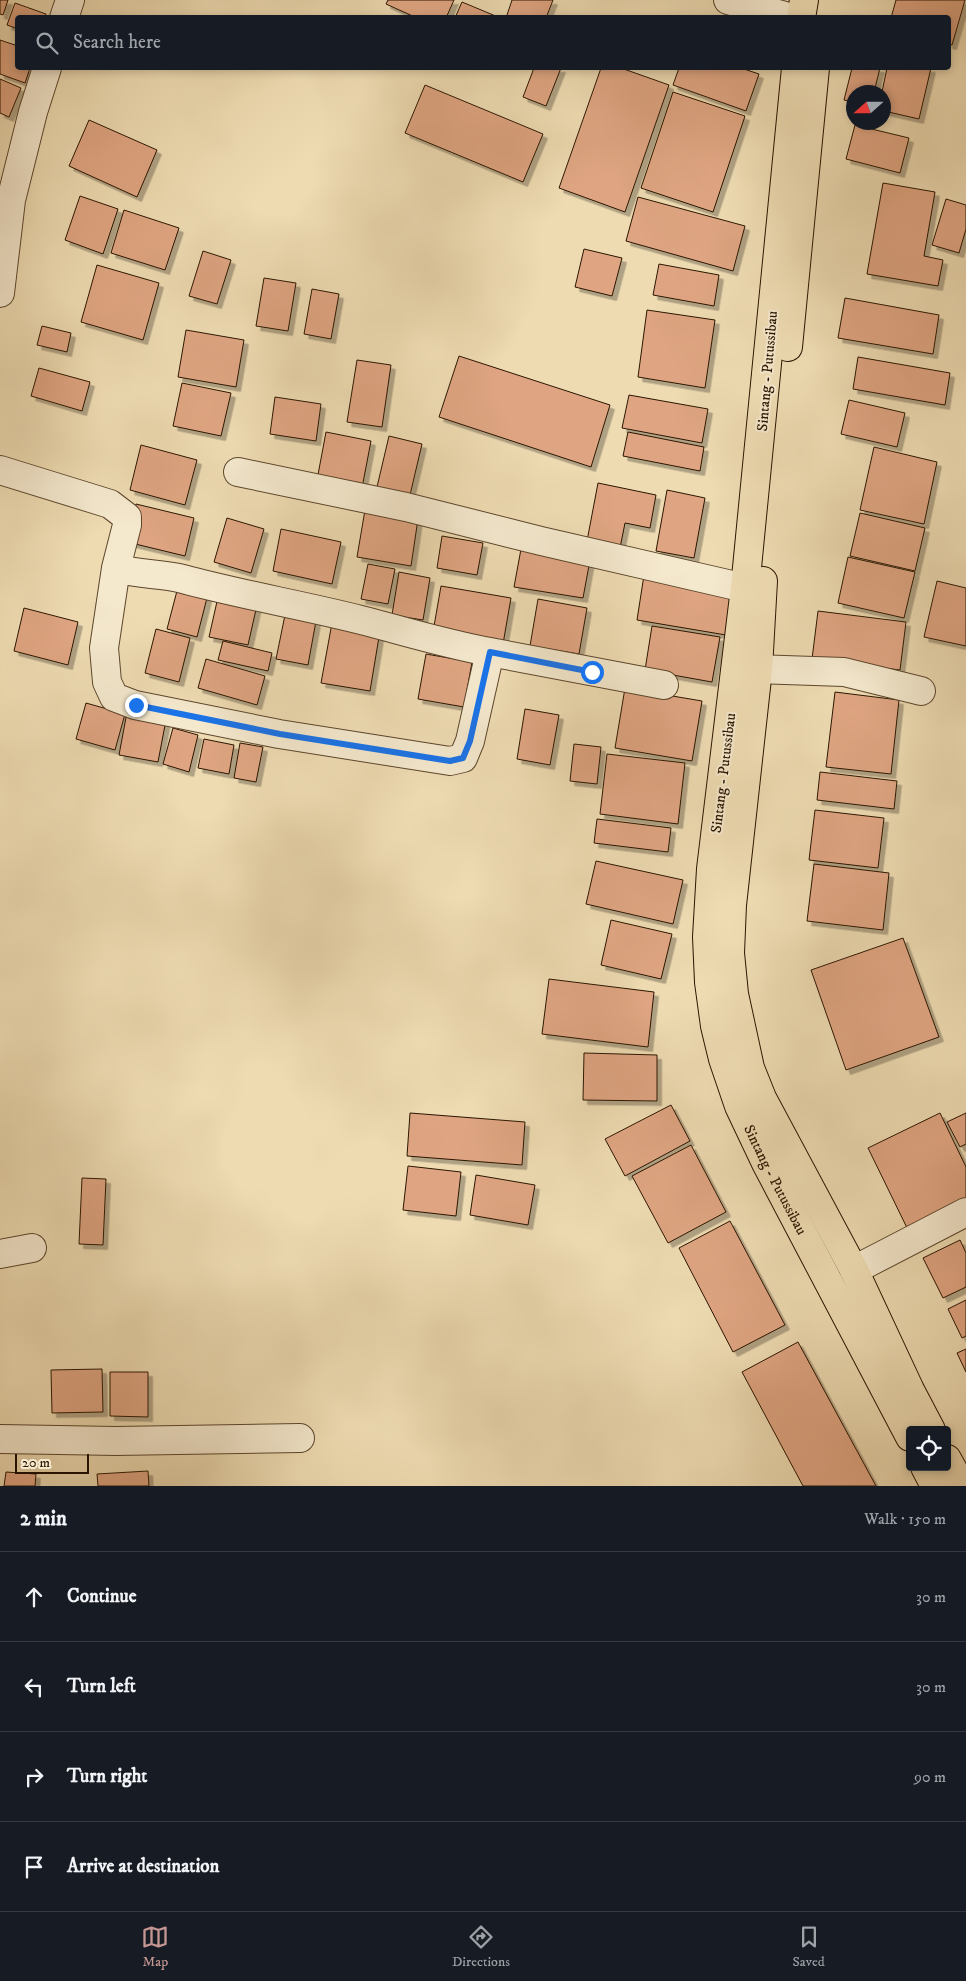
<!DOCTYPE html>
<meta charset="utf-8">
<style>
:root{--surface:#171b24;--page:#20242c;--text:#f1f3f6;--muted:#9ea1a6;--line:#363941;--accent:#c59692}
body{margin:0;font-family:"IM FELL DW Pica",serif;background:var(--page);color:var(--text)}
.controls{position:absolute;right:15px;bottom:15px;display:grid;overflow:hidden;border-radius:5px;box-shadow:0 2px 8px #0003}
.controls button{width:45px;height:45px;display:grid;place-items:center;padding:0;border:0;border-bottom:1px solid var(--line);background:var(--surface);color:var(--text);font:25px sans-serif}
.compass{position:absolute;left:846px;top:85px;width:45px;height:45px;border-radius:50%;background:var(--surface);box-shadow:0 2px 8px #0003;rotate:249deg}
.scale{position:absolute;left:15px;bottom:12px;width:74px;box-sizing:border-box;padding-left:5px;border:2px solid #2b1500;border-top:0;font-size:14px;line-height:18px;white-space:nowrap;color:#2b1500;-webkit-text-stroke:4px #f4e8cd;paint-order:stroke}
.stop{position:absolute;width:15px;height:15px;margin:-11px;border:4px solid #1a73e8;border-radius:50%;background:#fff}
.stop.end{background:#1a73e8;border-color:#fff;box-shadow:0 1px 5px #0008}
.list{margin:0;padding:0;list-style:none}
h2{display:flex;justify-content:space-between;align-items:center;height:65px;margin:0;padding:0 20px;font-size:21px}
h2 small{font-size:16px;font-weight:400;color:var(--muted)}
.list li{display:grid;grid-template-columns:32px 1fr auto;gap:15px;align-items:center;box-sizing:border-box;height:90px;padding:0 20px;border-top:1px solid var(--line)}
.list b{display:block;font-size:19px;white-space:nowrap}
.list em{font-size:16px;font-style:normal;color:var(--muted)}
.icon{flex:none;width:28px;height:28px;fill:none;stroke:currentColor;stroke-width:2;stroke-linecap:round;stroke-linejoin:round}
.map{position:relative;flex:none;width:966px;height:1486px;overflow:hidden}
.search{position:absolute;background:var(--surface);box-shadow:0 2px 8px #0003;left:15px;right:15px;top:15px;height:55px;display:flex;align-items:center;gap:12px;box-sizing:border-box;padding:0 18px;border-radius:5px;color:var(--muted);font-size:19px}
.sheet{height:425px;background:var(--surface)}
nav{display:flex;justify-content:space-around;align-items:center;box-sizing:border-box;height:70px;border-top:1px solid var(--line);background:var(--surface);font-size:14px;color:var(--muted)}
nav a{display:grid;justify-items:center;gap:2px}
nav .on{color:var(--accent)}
.map>svg:first-child{display:block}
.building{fill:#dfa582;stroke:#2b1500;filter:url(#shadow)}
.lines{fill:none;stroke-linecap:round;stroke-linejoin:round}
.minor-casing{stroke:#5c462c;stroke-width:30}
.trunk-casing{stroke:#2b1500;stroke-width:30}
.minor{stroke:#f4e8cd;stroke-width:28}
.trunk{stroke:#eedbb2;stroke-width:28}
.route{stroke:#1a73e8;stroke-width:6}
.labels{text-anchor:middle;stroke-width:4;stroke-linejoin:round;paint-order:stroke}
.street-label{font-size:15px;fill:#2b1500;stroke:#f4e8cd}
</style>
<div class="map">
<svg width="966" height="1486" viewBox="0 0 966 1486">
<defs>
<filter id="shadow"><feDropShadow dx="4.5" dy="4.5" stdDeviation="0" flood-color="#0004"/></filter>
</defs>
<rect width="100%" height="100%" fill="#eedbb2"/>
<filter id="stains"><feTurbulence type="fractalNoise" baseFrequency=".004" numOctaves="4"/><feColorMatrix values="0 0 0 0 .2 0 0 0 0 .09 0 0 0 0 .02 0 0 0 .5 -.17"/></filter>
<radialGradient id="worn" r=".72"><stop offset=".6" stop-color="#630" stop-opacity="0"/><stop offset="1" stop-color="#630" stop-opacity=".3"/></radialGradient>
<path class="building" d="M0,0H8L3,15L0,14Z
M388,0H454L446,18H417L386,4Z
M512,0H553L546,18H506Z
M896,0H965L952,45L948,44V18H891Z
M462,2L498,17V18H455Z
M15,3L46,14L45,18H18V29L7,25Z
M0,40L18,46V68H30L25,83L0,74Z
M534,68H561L546,106L523,97Z
M601,68H621L669,85L625,212L559,188Z
M679,68H741L759,74L746,111L673,85Z
M852,68H880L874,92H854V102L844,100Z
M887,68H931L919,119L884,111V92H882Z
M0,79L21,88L9,117L0,113Z
M425,85L543,134L523,182L405,133Z
M673,92L745,116L713,212L641,188Z
M89,120L157,150L137,197L69,166Z
M855,125L909,138L900,173L846,159Z
M883,183L935,192L924,256L943,260L938,286L867,274Z
M80,196L118,209L103,254L65,240Z
M638,197L745,226L733,271L626,241Z
M946,199L966,205V229L959,253L932,245Z
M124,210L179,228L165,270L111,253Z
M584,249L622,258L612,296L575,287Z
M203,251L231,260L217,304L189,296Z
M659,264L719,275L714,306L653,295Z
M97,265L159,283L143,340L81,322Z
M264,278L296,283L288,331L256,326Z
M312,289L339,294L331,339L304,334Z
M845,298L939,315L933,354L838,338Z
M647,310L715,320L705,388L638,377Z
M42,326L71,333L67,352L37,345Z
M186,330L244,340L236,387L178,377Z
M459,356L610,405L591,467L439,417Z
M858,357L950,373L945,405L853,389Z
M357,360L391,365L382,427L347,422Z
M39,368L90,382L82,411L31,396Z
M182,383L231,393L221,436L173,426Z
M629,395L708,409L702,443L622,428Z
M275,397L321,404L316,441L270,434Z
M849,400L905,413L897,447L841,434Z
M326,432L371,441L362,488L317,480Z
M628,432L704,447L700,471L623,456Z
M389,436L422,444L410,495L377,487Z
M141,445L197,460L185,505L130,490Z
M874,447L937,462L924,524L860,510Z
M598,483L656,495L650,528L625,523L620,548L587,541Z
M667,490L705,498L694,558L656,551Z
M136,504L194,518L185,556L127,542Z
M365,510L418,519L411,566L357,557Z
M860,513L925,528L915,571L850,556Z
M227,518L264,529L251,573L214,562Z
M281,529L341,542L332,584L273,571Z
M442,536L483,543L477,575L437,568Z
M521,549L590,560L583,598L514,587Z
M848,557L915,572L904,618L838,603Z
M368,564L395,569L388,604L361,599Z
M399,572L430,578L423,620L392,615Z
M644,575L733,590L726,635L637,620Z
M937,581L966,588V646L924,637Z
M441,586L511,598L503,644L433,632Z
M178,587L208,594L197,637L167,629Z
M218,597L257,605L248,645L209,637Z
M538,599L587,608L579,654L530,646Z
M24,608L78,622L68,665L14,651Z
M818,611L906,622L900,670L812,659Z
M285,615L316,621L308,665L276,659Z
M332,623L380,631L370,691L321,683Z
M652,626L720,637L712,682L645,670Z
M156,629L190,638L179,682L145,673Z
M223,641L272,653L268,671L218,660Z
M426,654L472,662L464,707L418,699Z
M206,659L265,676L257,705L198,688Z
M625,688L702,701L692,761L615,748Z
M835,692L899,700L891,774L826,767Z
M86,703L125,714L115,750L76,739Z
M525,709L559,715L550,765L517,759Z
M127,712L166,720L158,762L119,755Z
M173,728L198,735L189,772L163,764Z
M204,739L234,745L229,774L198,768Z
M240,743L263,747L256,782L234,778Z
M574,744L601,747L597,784L570,781Z
M607,754L685,763L678,824L600,814Z
M820,772L897,781L894,809L817,800Z
M815,810L884,818L878,868L809,860Z
M597,819L671,828L668,852L594,843Z
M596,861L683,880L673,924L586,904Z
M814,864L889,873L883,930L807,921Z
M611,920L672,934L661,979L601,965Z
M903,938L939,1037L846,1070L811,970Z
M549,979L654,992L648,1047L542,1034Z
M584,1053L657,1055V1101L583,1100Z
M671,1105L690,1141L625,1176L605,1139Z
M410,1113L525,1122L522,1165L407,1156Z
M940,1113L966,1167V1206L910,1234L868,1148Z
M966,1113V1144L960,1147L947,1122Z
M691,1145L726,1212L668,1243L632,1176Z
M408,1166L461,1172L456,1216L403,1210Z
M476,1175L535,1185L528,1225L470,1215Z
M82,1178L106,1179L103,1245L79,1244Z
M730,1221L785,1325L733,1352L679,1248Z
M960,1240L966,1253V1287L943,1298L923,1258Z
M966,1300V1336L962,1338L948,1309Z
M798,1342L876,1486H803L742,1372Z
M966,1349V1372L957,1353Z
M102,1369L103,1412L52,1413L51,1370Z
M110,1372H148V1417L110,1416Z
M148,1471L149,1486H98L97,1474Z
M6,1472L36,1474L35,1486H4Z"/>
<g class="lines">
<g class="minor-casing">
<path id="minor" d="M728,0L792,18
M64,18L70,0
M0,293L11,200L33,112L47,68
M0,470L110,504L127,517V525L116,568L104,648L107,682L114,697L135,705L279,734L450,761L463,758L470,741L490,652C446,644 404,631 361,620C302,605 242,595 183,579C161,573 138,575 116,568
M238,472L406,507L541,541L745,588
M490,652L664,685
M758,669L844,672L921,691
M0,1254L32,1248
M854,1270L966,1212
M0,1439L116,1441L300,1438"/>
</g>
<g class="trunk-casing">
<g id="trunk">
<path d="M801,18L804,0"/>
<path id="s1" d="M796,68L745,588L711,869L707,937L709,982L715,1026L723,1059L739,1106L766,1163L910,1437"/>
<path d="M788,347L815,68"/>
<path d="M763,581L758,669L732,905L730,953L734,994L750,1068L762,1098L854,1270L910,1390L931,1430"/>
<path d="M947,1459L962,1486"/>
<path d="M925,1467L935,1486"/>
</g>
</g>
<use href="#minor" class="minor"/>
<use href="#trunk" class="trunk"/>
</g>
<g class="lines">
<path class="route" d="M136,705L280,734L450,761L463,758L470,741L490,652L592,672"/>
</g>
<g class="labels">
<g class="street-label">
<text transform="translate(767 371) rotate(-85)" y="5">Sintang - Putussibau</text>
<text transform="translate(723 773) rotate(-83)" y="5">Sintang - Putussibau</text>
<text dy="5" stroke="none"><textPath href="#s1" startOffset="1129">Sintang - Putussibau</textPath></text>
</g>
</g>
<rect width="100%" height="100%" filter="url(#stains)"/>
<rect width="100%" height="100%" fill="url(#worn)"/>
</svg>
<div class="controls">
<button><svg class="icon" aria-label="locate" viewBox="0 0 24 24"><circle cx="12" cy="12" r="6"/><path d="M12 2v4M12 18v4M2 12h4M18 12h4"/></svg></button>
</div>
<svg class="compass" viewBox="-18 -18 36 36"><path d="M0-13l5 13h-10z" fill="#e53935"/><path d="M0 13l5-13h-10z" fill="#9ea1a6"/></svg>
<div class="scale">20 m</div>
<div class="stop" style="left:592px;top:672px"></div>
<div class="stop end" style="left:136px;top:705px"></div>
<div class="search"><svg class="icon" aria-label="search" viewBox="0 0 24 24"><circle cx="10" cy="10" r="6"/><path d="M15 15l6 6"/></svg>Search here</div>
</div>
<section class="sheet">
<h2>2 min<small>Walk · 150 m</small></h2>
<ul class="list">
<li><svg class="icon" aria-label="ahead" viewBox="0 0 24 24"><path d="M12 20V5M6 11l6-6 6 6"/></svg><div><b>Continue</b></div><em>30 m</em></li>
<li><svg class="icon" aria-label="left" viewBox="0 0 24 24"><path d="M17 20v-9H6M10 6l-5 5 5 5"/></svg><div><b>Turn left</b></div><em>30 m</em></li>
<li><svg class="icon" aria-label="right" viewBox="0 0 24 24"><path d="M7 20v-9h11M14 6l5 5-5 5"/></svg><div><b>Turn right</b></div><em>90 m</em></li>
<li><svg class="icon" aria-label="arrive" viewBox="0 0 24 24"><path d="M6 21V4h12l-3 4 3 4H6"/></svg><div><b>Arrive at destination</b></div></li>
</ul>
</section>
<nav>
<a class="on"><svg class="icon" aria-label="map" viewBox="0 0 24 24"><path d="M3 6l6-2 6 2 6-2v14l-6 2-6-2-6 2zM9 4v14M15 6v14"/></svg>Map</a>
<a><svg class="icon" aria-label="directions" viewBox="0 0 24 24"><path d="M12 3l9 9-9 9-9-9zM9 14v-3h6M13 9l2 2-2 2"/></svg>Directions</a>
<a><svg class="icon" aria-label="saved" viewBox="0 0 24 24"><path d="M7 4h10v16l-5-4-5 4z"/></svg>Saved</a>
</nav>
